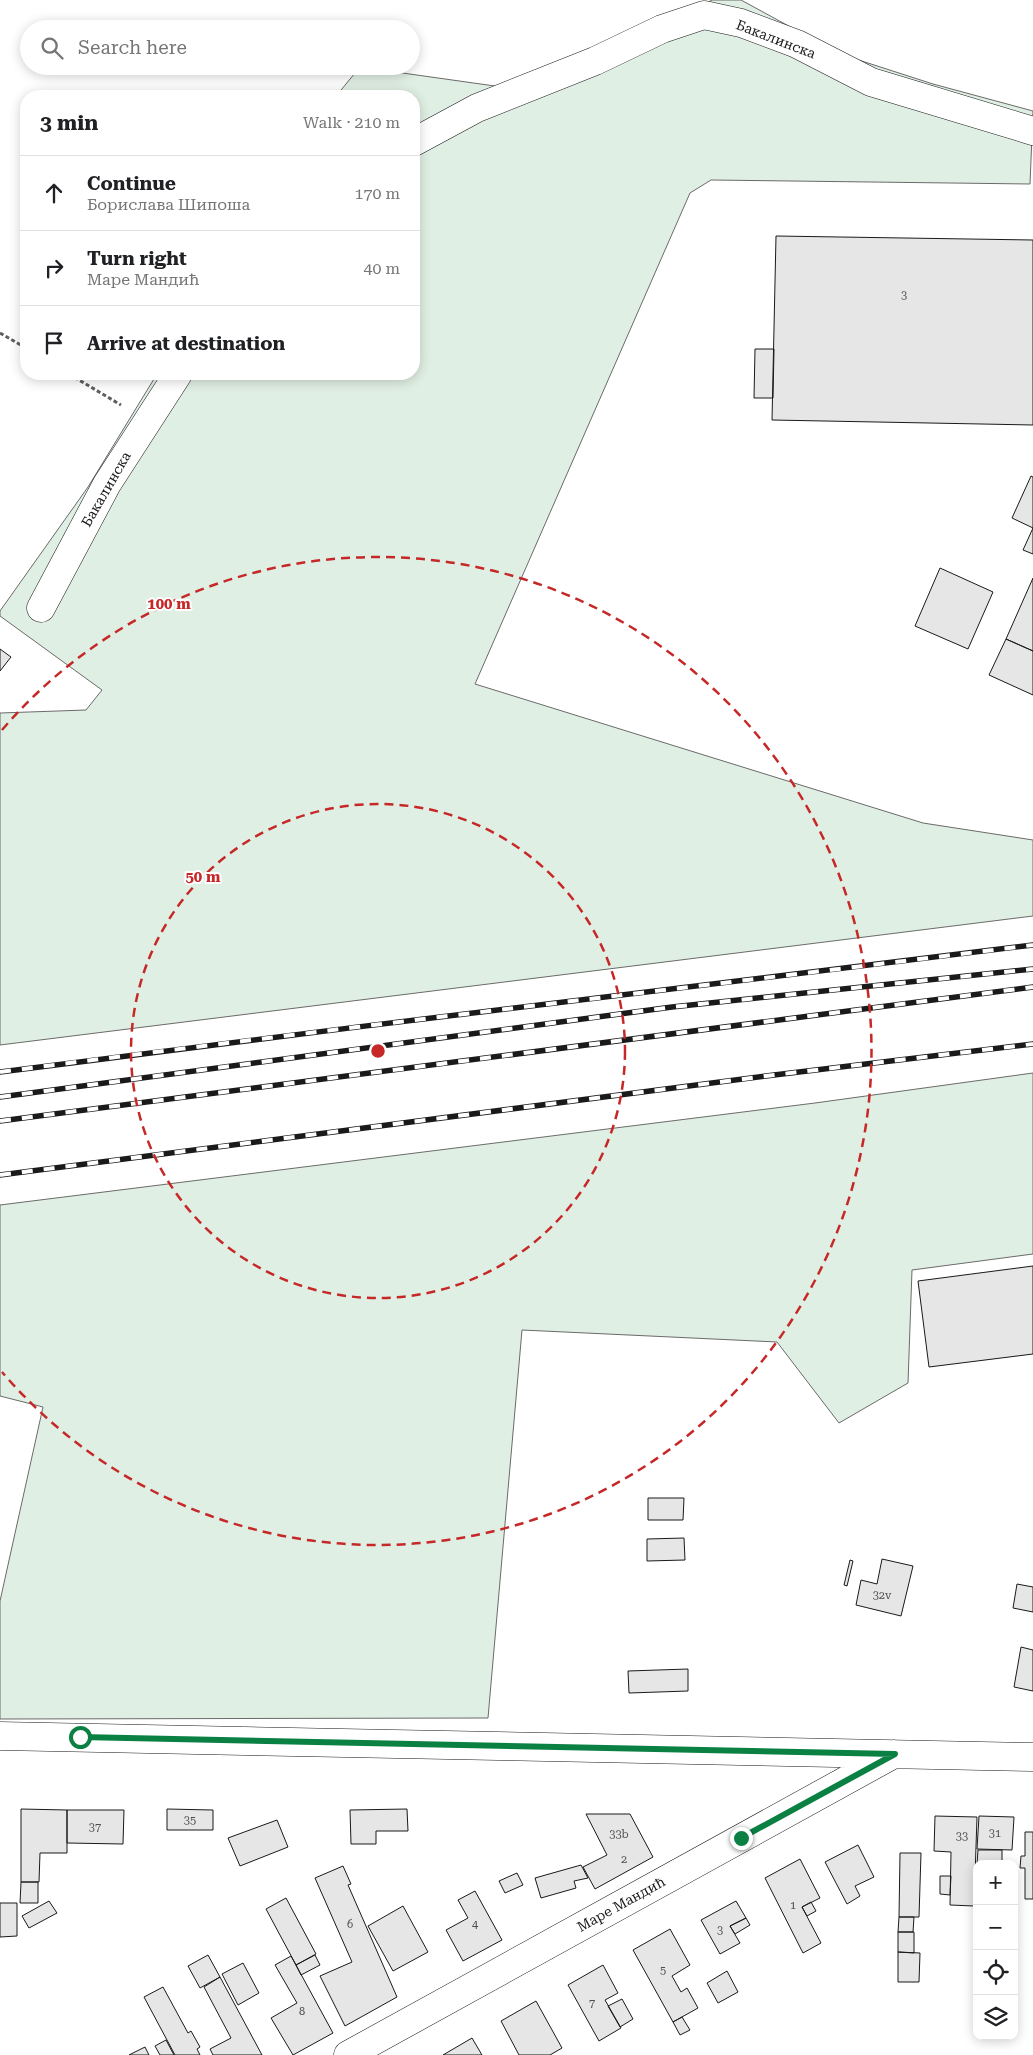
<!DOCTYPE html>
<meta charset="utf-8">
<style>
:root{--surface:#fff;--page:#f6f6f6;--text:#202124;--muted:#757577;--line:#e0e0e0}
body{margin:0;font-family:"Roboto Serif",serif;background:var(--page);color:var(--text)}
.controls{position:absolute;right:15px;bottom:15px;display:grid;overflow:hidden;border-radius:10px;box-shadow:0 2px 12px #0003}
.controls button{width:45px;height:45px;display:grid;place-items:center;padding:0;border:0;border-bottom:1px solid var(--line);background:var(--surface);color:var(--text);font:25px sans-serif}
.stop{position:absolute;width:15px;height:15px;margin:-11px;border:4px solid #0b8043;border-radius:50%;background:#fff}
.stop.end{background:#0b8043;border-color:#fff;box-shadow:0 1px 5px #0008}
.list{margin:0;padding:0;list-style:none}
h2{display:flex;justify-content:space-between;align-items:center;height:65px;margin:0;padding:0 20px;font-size:21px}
h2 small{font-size:16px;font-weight:400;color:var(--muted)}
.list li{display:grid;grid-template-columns:32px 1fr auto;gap:15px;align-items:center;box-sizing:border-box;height:75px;padding:0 20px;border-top:1px solid var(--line)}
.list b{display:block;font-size:19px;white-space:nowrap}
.list p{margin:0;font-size:16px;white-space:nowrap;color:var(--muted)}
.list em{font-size:16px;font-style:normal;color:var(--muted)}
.icon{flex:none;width:28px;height:28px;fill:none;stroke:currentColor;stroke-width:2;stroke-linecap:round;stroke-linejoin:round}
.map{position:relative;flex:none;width:1033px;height:2055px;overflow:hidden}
.search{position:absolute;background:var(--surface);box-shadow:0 2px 12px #0003;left:20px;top:20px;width:400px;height:55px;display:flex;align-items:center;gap:12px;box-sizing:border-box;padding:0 18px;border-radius:28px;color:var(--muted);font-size:19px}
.panel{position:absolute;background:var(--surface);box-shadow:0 2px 12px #0003;left:20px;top:90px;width:400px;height:290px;border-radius:20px}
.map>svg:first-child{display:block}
.green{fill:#e0efe3;stroke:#6a6a6a}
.building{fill:#e6e6e6;stroke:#1a1a1a}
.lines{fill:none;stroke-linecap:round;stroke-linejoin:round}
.minor-casing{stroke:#1a1a1a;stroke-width:29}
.path{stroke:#5f5f5f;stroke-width:3;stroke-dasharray:4 2.5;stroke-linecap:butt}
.minor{stroke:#fff;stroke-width:28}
.rail-casing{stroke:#1a1a1a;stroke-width:5.5}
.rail{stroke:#fff;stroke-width:4;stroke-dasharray:11;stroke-linecap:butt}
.route{stroke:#0b8043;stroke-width:6}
.ring{fill:none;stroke:#c62828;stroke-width:2.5;stroke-dasharray:9 6}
.labels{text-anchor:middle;stroke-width:4;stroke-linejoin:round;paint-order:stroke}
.number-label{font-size:11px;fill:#4d4d4d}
.street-label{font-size:14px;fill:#1a1a1a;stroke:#fff}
.centre{fill:#c62828;stroke:#fff;stroke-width:2.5}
.ring-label{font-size:15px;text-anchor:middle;font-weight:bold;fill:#c62828;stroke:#fff;stroke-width:4;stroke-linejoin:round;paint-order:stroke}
</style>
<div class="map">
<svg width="1033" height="2055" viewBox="0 0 1033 2055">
<rect width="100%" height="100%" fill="#fff"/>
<path class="green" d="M712,0H741L840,54L933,84L1033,111L1030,184L711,180L690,193L475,684L923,823L1033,840V916L0,1045V713L86,710L102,690L0,616V611L88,487L157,374H414V96H336L360,67L509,88L641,38Z
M1033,1073V1254L912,1270L908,1383L839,1423L777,1342L522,1330L488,1718L0,1719V1601L43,1407L0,1396V1205L815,1103Z"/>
<path class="building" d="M776,236L1033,240V425L772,420Z
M755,349H774L773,398H754Z
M1031,476L1033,477V554L1023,550L1033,528L1012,518Z
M940,568L993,592L968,649L915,626Z
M1033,578V651L1006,639Z
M1006,639L1033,651V695L989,675Z
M0,649L11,657L0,671Z
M1033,1266V1354L929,1367L918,1281Z
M648,1498H684L683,1520H648Z
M684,1538L685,1560L647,1561V1539Z
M882,1559L913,1566L901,1616L856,1605L861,1580L877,1584Z
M850,1560L853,1561L847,1586L844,1585Z
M1017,1584L1033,1587V1612L1013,1608Z
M1021,1647L1033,1650V1691L1014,1687Z
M688,1669V1691L629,1693L628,1671Z
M21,1809L67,1810V1853H40L39,1882H21Z
M167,1809L213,1810V1830H167Z
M407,1809L408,1831H376V1844H351L350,1810Z
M67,1810H124L123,1844L67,1843Z
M586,1814H630L653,1857L595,1889L583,1867L607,1855Z
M935,1816L977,1817L974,1906L950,1905L951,1852L934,1851Z
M979,1816L1014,1817L1012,1850L977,1849Z
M277,1820L288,1847L240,1866L228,1838Z
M1025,1832H1033V1899H1025V1868H1020L1021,1856H1025Z
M858,1845L874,1877L855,1886L860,1896L847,1904L825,1862Z
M978,1850H1002V1864H977Z
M900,1853H921L919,1917H899Z
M800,1859L820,1898L802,1907L821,1943L803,1953L765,1878Z
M581,1865L588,1878L574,1881L576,1888L541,1898L535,1878Z
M343,1866L351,1884L348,1885L397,1997L345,2026L320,1976L352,1962L315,1878Z
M977,1872V1936H974Z
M517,1873L523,1885L505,1893L499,1881Z
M940,1876H951L950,1895L940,1894Z
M21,1882H38V1903H20Z
M475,1891L502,1940L463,1961L446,1930L468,1918L458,1900Z
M286,1898L316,1954L296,1965L266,1909Z
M49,1901L57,1913L29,1928L22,1916Z
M736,1901L746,1918L730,1926L740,1943L720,1954L701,1920Z
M811,1902L816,1911L807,1916L802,1907Z
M0,1903H17V1936L0,1937Z
M403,1906L428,1952L393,1971L368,1926Z
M899,1917H914L913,1932H898Z
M746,1918L750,1925L735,1934L730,1926Z
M670,1929L690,1965L672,1976L681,1992L687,1988L698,2008L673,2022L633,1950Z
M898,1932H914V1953L898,1952Z
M898,1952L920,1953L919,1982H898Z
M208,1955L220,1977L200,1988L188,1966Z
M315,1955L320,1965L301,1975L296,1965Z
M291,1956L333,2033L293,2055L271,2018L297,2003L275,1965Z
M243,1963L259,1993L238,2005L222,1974Z
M603,1965L618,1993L605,2000L621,2028L599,2041L568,1985Z
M727,1971L738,1992L718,2003L707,1983Z
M220,1977L262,2055H213L210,2049L231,2038L204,1987Z
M163,1987L188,2033L191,2031L200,2047L197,2049L200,2055H175L144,1997Z
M622,1999L633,2019L620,2027L608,2006Z
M536,2001L562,2048L550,2055H519L501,2021Z
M682,2017L690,2030L680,2035L673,2022Z
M472,2038L482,2055H443Z
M166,2040L174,2055H160L155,2046Z
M145,2047L149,2055H129Z"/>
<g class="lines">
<g class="minor-casing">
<path id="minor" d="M414,142L477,108L595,61L662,29L704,15L741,23L797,44L871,82L1033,131
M41,608L107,484L178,374
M0,1736L1033,1757
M348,2055L894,1754"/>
</g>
<path class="path" d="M0,333L26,348
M69,374L121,405"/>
<use href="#minor" class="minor"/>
<g class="rail-casing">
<path id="rail" d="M0,1072C344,1027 689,988 1033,945
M0,1097L672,1007L1033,969
M0,1121L1033,987
M0,1175L774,1075L1033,1044"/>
</g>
<use href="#rail" class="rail"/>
</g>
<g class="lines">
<path class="route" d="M80,1737L895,1754L741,1838"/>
</g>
<g class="ring">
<circle cx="378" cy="1051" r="247"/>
<path d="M2 730A494 494 0 1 1 2 1372"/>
</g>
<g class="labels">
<g class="number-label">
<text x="904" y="299">3</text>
<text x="882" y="1599">32v</text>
<text x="190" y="1824">35</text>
<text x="95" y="1831">37</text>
<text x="995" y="1837">31</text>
<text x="619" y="1838">33b</text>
<text x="962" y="1840">33</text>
<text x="624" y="1863">2</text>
<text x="793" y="1909">1</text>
<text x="350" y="1928">6</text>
<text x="475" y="1928">4</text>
<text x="720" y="1934">3</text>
<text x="663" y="1974">5</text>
<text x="592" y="2007">7</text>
<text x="302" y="2015">8</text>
</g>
<g class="street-label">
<text transform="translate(776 39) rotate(21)" y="5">Бакалинска</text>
<text transform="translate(106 489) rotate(-60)" y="5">Бакалинска</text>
<text transform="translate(621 1904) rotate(-29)" y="5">Маре Мандић</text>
</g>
</g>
<circle cx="378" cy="1051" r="8" class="centre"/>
<g class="ring-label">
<text x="169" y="609">100 m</text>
<text x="203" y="882">50 m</text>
</g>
</svg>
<div class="controls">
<button>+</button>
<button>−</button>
<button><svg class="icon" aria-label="locate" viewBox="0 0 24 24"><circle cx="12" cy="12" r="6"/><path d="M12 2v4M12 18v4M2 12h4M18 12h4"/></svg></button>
<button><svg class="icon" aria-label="layers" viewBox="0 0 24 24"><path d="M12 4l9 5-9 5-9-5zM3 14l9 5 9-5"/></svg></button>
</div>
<div class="stop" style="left:80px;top:1737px"></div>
<div class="stop end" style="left:741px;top:1838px"></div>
<div class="search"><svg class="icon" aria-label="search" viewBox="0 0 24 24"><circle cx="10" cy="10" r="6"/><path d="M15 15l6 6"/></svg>Search here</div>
<section class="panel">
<h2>3 min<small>Walk · 210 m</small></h2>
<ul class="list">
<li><svg class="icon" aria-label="ahead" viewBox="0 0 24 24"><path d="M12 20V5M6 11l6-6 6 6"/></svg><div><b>Continue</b><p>Борислава Шипоша</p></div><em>170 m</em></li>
<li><svg class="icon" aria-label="right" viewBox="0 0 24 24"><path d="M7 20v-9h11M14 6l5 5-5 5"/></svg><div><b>Turn right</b><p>Маре Мандић</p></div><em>40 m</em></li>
<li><svg class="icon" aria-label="arrive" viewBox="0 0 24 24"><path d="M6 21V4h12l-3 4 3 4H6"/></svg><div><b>Arrive at destination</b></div></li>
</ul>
</section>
</div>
